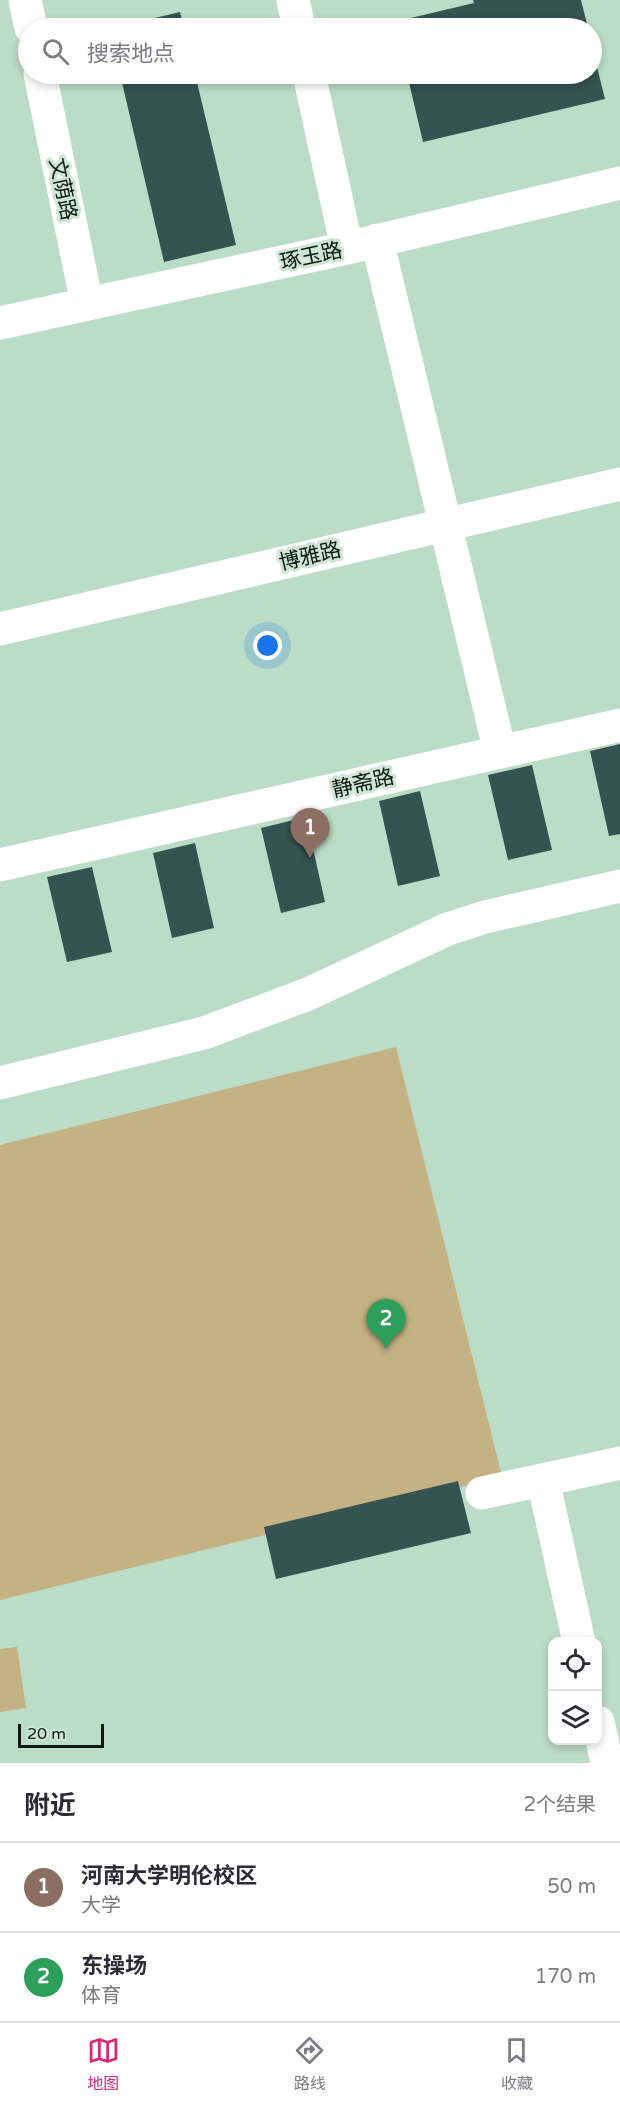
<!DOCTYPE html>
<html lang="zh">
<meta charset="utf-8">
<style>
:root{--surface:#fff;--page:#f7f7f7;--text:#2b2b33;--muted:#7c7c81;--line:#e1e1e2;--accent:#db2777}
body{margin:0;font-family:"Varela Round","Noto Sans SC",sans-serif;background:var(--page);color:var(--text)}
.controls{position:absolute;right:18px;bottom:18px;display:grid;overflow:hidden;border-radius:12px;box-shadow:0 3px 9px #0003}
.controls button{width:54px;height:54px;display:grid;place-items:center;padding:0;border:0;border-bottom:2px solid var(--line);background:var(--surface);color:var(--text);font:30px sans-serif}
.scale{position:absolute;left:18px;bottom:15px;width:86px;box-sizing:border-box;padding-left:6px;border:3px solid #0e1712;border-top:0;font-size:16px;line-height:21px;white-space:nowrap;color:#0e1712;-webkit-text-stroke:4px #cde6d5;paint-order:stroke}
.you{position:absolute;left:268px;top:646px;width:21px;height:21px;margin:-15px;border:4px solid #fff;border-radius:50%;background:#1a73e8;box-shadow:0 0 0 9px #1a73e833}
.badge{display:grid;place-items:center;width:39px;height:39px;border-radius:50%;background:var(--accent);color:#fff;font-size:20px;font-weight:700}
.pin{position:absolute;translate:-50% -50px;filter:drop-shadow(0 2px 3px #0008)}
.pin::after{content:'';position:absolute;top:32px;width:21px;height:18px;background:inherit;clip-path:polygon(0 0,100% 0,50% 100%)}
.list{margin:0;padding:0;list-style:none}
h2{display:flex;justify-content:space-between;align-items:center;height:78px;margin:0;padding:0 24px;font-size:26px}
h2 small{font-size:20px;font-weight:400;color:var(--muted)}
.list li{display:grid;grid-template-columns:39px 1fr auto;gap:18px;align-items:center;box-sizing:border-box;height:90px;padding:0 24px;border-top:2px solid var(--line)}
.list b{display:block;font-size:22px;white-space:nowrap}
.list p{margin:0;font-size:20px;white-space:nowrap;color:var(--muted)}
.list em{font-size:20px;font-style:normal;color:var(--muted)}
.icon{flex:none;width:33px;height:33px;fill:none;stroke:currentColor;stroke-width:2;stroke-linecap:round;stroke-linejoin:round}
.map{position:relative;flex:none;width:620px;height:1763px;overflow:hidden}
.search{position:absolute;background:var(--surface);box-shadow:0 3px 9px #0003;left:18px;right:18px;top:18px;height:66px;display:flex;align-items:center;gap:15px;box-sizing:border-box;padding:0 21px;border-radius:33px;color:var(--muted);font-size:22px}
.sheet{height:258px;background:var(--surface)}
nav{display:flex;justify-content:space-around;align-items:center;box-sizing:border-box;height:84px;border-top:2px solid var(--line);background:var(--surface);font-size:16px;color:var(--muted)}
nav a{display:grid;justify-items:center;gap:3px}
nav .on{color:var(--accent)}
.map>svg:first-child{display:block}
.built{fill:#bbdcc6;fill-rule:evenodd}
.green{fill:#c5b284}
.building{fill:#355351}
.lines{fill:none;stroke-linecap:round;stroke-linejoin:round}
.minor{stroke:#fff;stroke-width:33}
.labels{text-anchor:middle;stroke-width:6;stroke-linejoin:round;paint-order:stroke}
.street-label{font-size:21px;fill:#0e1712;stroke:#cde6d5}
</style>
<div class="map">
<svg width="620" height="1763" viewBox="0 0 620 1763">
<rect width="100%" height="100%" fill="#cde6d5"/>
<path class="built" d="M0,0H620V1763H0ZM28,28H592V74H28ZM552,1642H598V1740H552Z"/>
<path class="green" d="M396,1047L502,1477L0,1600V1145Z
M17,1647L26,1708L0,1712V1649Z"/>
<path class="building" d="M473,0H581L588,28H396L394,22L474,3Z
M180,12L184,28H113Z
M592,47L605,99L423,142L407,74H592Z
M120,74H195L236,245L164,262Z
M620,744V834L609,836L590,751Z
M532,765L552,850L508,860L488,775Z
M420,791L440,876L398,886L379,801Z
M306,817L325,902L281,913L261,828Z
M195,843L214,928L172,938L153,853Z
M92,867L112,952L67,962L47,877Z
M458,1481L471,1533L276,1579L264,1527Z"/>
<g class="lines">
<path class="minor" d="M25,0L31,28
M293,0L299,28
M40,74L87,304
M309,74L347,248
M377,240L500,752
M0,323L347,248L620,183
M0,629L620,484
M0,865L620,725
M0,1083L204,1033L308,994L448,929L485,917L620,886
M543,1480L579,1642
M482,1493L620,1463
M598,1722L607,1763"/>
</g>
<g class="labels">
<g class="street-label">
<text transform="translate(63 189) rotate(78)" y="7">文荫路</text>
<text transform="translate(311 256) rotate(-12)" y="7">琢玉路</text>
<text transform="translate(310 556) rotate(-13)" y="7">博雅路</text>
<text transform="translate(363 783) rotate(-13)" y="7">静斋路</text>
</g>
</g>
</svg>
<div class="controls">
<button><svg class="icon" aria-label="locate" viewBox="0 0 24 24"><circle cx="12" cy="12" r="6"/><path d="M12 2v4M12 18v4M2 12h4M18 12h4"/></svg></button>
<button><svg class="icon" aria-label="layers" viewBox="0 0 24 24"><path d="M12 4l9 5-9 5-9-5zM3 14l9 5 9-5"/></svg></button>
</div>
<div class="scale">20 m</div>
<div class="you"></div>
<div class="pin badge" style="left:310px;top:858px;background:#8d6e63">1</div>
<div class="pin badge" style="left:386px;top:1349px;background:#2e9e5b">2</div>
<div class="search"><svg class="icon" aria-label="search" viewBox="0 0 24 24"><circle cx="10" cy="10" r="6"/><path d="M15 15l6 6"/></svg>搜索地点</div>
</div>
<section class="sheet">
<h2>附近<small>2个结果</small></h2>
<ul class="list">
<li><span class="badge" style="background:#8d6e63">1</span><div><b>河南大学明伦校区</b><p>大学</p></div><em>50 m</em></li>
<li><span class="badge" style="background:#2e9e5b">2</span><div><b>东操场</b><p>体育</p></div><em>170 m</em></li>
</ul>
</section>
<nav>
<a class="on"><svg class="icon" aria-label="map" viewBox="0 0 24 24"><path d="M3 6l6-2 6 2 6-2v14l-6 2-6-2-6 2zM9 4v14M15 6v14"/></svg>地图</a>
<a><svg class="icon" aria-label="directions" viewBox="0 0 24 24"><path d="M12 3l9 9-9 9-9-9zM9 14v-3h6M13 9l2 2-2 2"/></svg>路线</a>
<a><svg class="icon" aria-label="saved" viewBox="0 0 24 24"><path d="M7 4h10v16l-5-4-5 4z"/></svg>收藏</a>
</nav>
